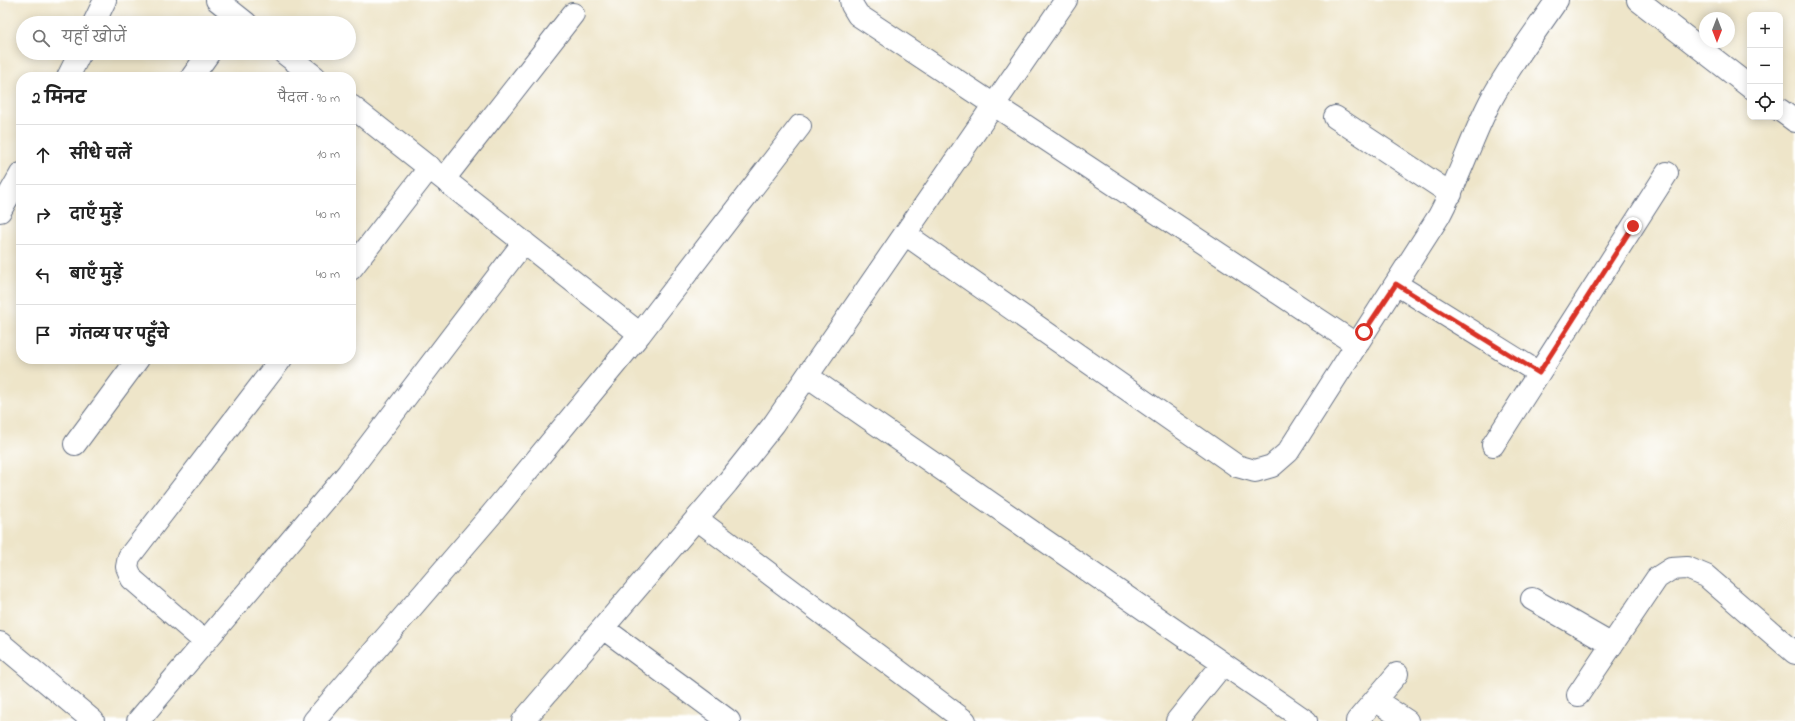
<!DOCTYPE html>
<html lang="hi">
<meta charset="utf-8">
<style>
:root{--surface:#fff;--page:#f2f2f2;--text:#222;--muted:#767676;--line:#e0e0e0}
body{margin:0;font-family:"Indie Flower","Playpen Sans Deva",sans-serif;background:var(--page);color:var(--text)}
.controls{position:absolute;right:12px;top:12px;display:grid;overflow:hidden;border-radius:8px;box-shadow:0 2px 10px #0003}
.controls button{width:36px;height:36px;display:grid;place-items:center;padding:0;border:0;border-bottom:1px solid var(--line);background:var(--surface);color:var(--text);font:20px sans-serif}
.compass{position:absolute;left:1699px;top:12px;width:36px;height:36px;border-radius:50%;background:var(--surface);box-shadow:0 2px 10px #0003;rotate:180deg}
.stop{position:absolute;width:12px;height:12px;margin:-9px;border:3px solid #d93025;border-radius:50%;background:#fff}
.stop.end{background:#d93025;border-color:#fff;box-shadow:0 1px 4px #0008}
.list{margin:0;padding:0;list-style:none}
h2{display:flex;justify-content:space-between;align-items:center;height:52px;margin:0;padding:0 16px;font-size:17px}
h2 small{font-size:13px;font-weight:400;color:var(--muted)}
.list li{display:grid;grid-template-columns:26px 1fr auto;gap:12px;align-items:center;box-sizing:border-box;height:60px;padding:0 16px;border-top:1px solid var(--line)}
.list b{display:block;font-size:15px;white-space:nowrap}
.list em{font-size:13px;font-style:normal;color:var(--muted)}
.icon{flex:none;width:22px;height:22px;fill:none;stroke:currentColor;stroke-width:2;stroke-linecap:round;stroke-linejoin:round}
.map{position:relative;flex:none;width:1795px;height:721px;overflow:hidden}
.search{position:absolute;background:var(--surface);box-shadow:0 2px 10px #0003;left:16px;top:16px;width:340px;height:44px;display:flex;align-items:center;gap:10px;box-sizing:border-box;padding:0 14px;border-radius:22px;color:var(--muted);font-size:15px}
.panel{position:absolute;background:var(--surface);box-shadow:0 2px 10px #0003;left:16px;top:72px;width:340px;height:292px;border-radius:16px}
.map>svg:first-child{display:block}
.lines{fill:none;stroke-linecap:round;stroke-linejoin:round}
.minor-casing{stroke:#656f83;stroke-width:24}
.minor{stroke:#fff;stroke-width:22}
.route{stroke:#d93025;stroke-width:5}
</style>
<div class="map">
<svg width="1795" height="721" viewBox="0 0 1795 721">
<rect width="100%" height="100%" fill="#fff"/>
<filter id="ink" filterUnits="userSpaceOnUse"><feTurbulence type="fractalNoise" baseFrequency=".025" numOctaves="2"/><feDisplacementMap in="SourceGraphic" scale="8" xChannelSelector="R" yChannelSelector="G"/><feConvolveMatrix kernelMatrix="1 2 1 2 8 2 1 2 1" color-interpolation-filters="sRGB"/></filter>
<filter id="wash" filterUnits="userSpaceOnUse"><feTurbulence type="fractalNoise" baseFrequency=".012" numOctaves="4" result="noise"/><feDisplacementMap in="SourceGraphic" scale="16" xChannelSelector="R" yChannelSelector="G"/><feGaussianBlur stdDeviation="0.9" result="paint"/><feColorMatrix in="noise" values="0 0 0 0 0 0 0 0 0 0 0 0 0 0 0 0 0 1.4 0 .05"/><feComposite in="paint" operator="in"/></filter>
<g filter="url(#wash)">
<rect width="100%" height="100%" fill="#eee5c9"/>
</g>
<g filter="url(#ink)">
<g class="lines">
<g class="minor-casing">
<path id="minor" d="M217,0L246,23
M851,0L852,5L858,15L1357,345
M1638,0L1750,87
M94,23L105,0
M284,53L315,77
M68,77L80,53
M192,77L209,53
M351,106L640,334
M1780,110L1795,121
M1335,117L1451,194
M444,179L573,14
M0,211L21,174
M905,234L1237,466L1255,471L1272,466L1288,452L1439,216C1459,179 1471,139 1490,102C1509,66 1535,33 1557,0
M351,269L430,167
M1396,284L1539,373
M807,376L1306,721
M75,444L138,359
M1493,445L1667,173
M697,519L965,721
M1532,599L1612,645
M603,628L729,721
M205,642L132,579L127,567L129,557L281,359
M0,643L93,721
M1578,695L1657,578L1671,569L1687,568L1706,576L1795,653
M1375,700L1407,721
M138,721L348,473L524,242
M314,721L491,515L640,334L800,126
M523,721L727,483L774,424L1066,0
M1177,721L1223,664
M1357,721L1397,674"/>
</g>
<use href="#minor" class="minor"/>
</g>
</g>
<g class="lines" filter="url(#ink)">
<path class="route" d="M1364,332L1396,284L1539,373L1633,226"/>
</g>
</svg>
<div class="controls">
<button>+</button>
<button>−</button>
<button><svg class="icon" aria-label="locate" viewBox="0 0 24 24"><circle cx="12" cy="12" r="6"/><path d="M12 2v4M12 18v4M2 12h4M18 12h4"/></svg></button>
</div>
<svg class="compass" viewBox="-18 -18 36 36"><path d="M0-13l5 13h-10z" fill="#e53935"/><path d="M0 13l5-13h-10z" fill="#767676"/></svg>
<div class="stop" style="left:1364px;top:332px"></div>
<div class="stop end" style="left:1633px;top:226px"></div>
<div class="search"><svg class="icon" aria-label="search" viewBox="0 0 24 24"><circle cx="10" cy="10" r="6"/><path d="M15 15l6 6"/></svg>यहाँ खोजें</div>
<section class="panel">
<h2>2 मिनट<small>पैदल · 90 m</small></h2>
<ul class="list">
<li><svg class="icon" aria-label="ahead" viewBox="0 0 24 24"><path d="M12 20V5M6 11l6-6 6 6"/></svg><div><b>सीधे चलें</b></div><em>10 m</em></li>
<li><svg class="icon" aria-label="right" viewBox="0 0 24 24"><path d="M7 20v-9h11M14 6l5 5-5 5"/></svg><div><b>दाएँ मुड़ें</b></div><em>40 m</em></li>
<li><svg class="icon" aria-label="left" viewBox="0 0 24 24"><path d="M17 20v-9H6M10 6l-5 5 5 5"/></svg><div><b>बाएँ मुड़ें</b></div><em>40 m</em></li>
<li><svg class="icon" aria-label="arrive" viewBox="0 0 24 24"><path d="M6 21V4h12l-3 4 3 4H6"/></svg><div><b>गंतव्य पर पहुँचे</b></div></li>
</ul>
</section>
</div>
